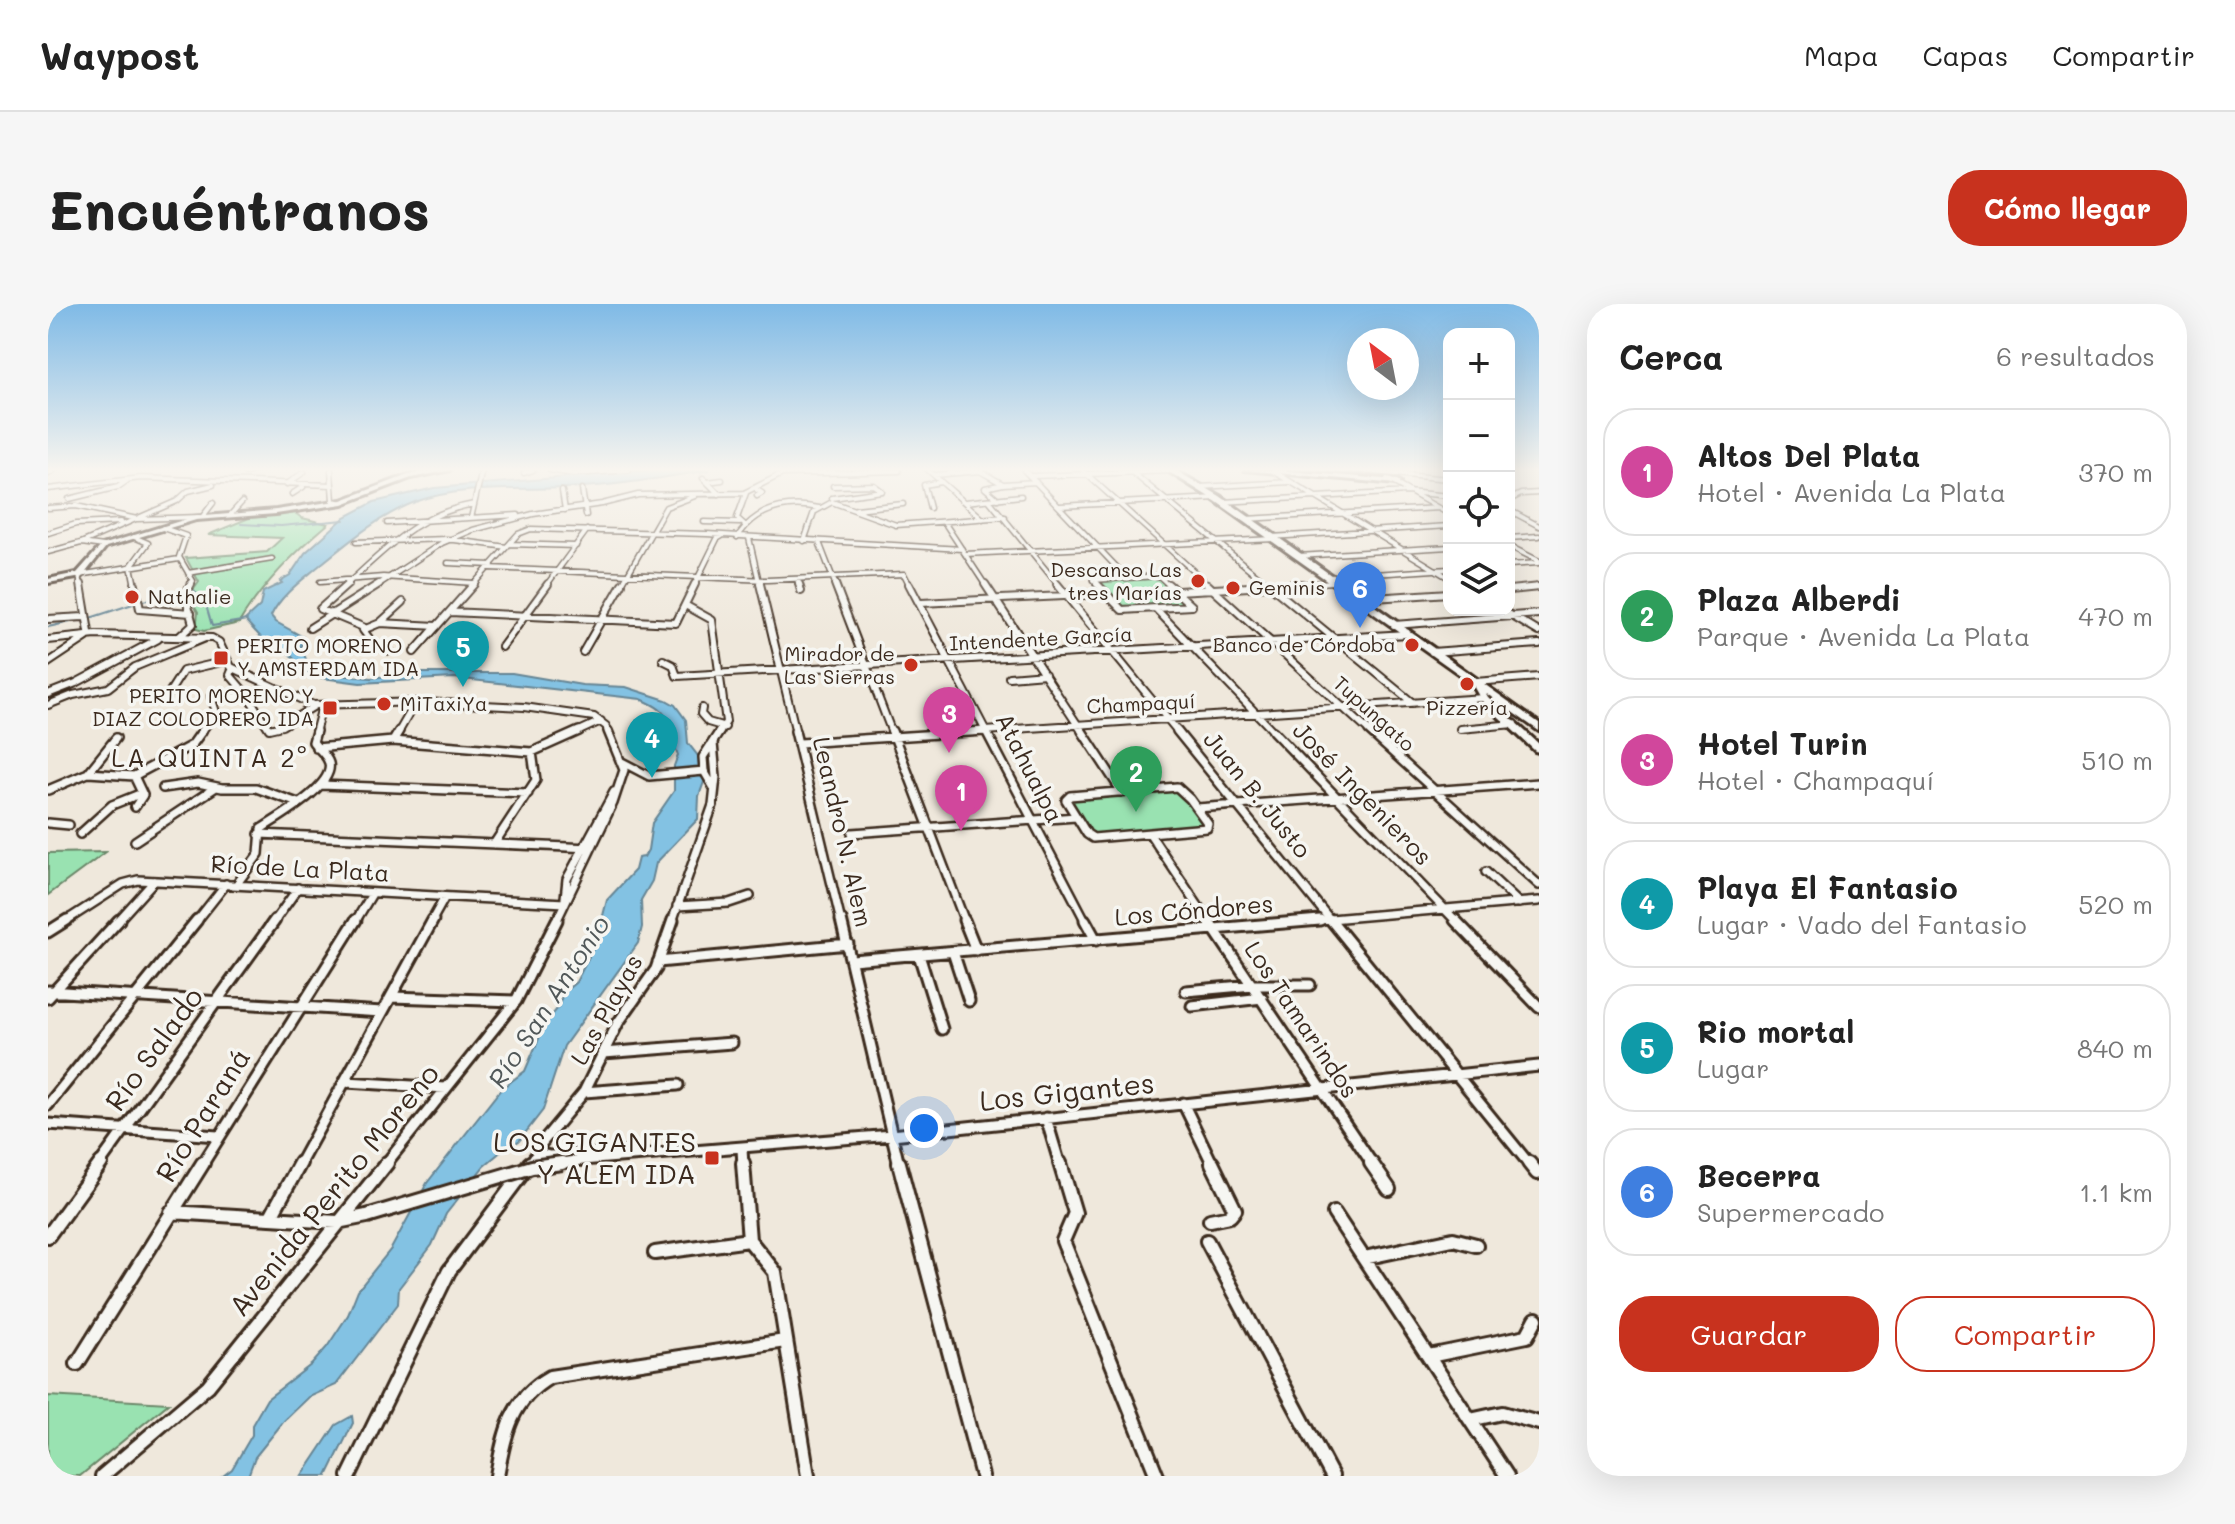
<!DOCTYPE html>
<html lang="es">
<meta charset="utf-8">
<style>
:root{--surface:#fff;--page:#f6f6f6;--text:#222;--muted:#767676;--line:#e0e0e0;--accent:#c8321e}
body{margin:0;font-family:Mali,sans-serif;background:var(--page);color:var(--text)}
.controls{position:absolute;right:24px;top:24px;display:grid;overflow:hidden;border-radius:16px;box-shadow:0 8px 32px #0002}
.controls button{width:72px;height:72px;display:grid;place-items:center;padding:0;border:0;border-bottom:2px solid var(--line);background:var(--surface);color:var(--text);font:40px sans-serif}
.compass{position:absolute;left:1299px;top:24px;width:72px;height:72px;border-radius:50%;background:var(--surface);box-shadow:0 8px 32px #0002;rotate:328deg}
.you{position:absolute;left:876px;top:824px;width:28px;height:28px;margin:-20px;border:6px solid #fff;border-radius:50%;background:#1a73e8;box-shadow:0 0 0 12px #1a73e833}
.badge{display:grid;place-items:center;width:52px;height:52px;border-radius:50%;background:var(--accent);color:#fff;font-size:26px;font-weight:700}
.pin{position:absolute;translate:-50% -66px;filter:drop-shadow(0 2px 4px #0008)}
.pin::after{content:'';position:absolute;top:42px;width:28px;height:24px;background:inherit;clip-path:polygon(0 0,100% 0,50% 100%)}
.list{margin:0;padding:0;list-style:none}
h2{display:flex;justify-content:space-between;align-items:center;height:104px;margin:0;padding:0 32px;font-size:34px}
h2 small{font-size:26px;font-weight:400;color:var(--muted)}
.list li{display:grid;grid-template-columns:52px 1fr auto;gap:24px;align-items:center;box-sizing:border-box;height:128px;margin:0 16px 16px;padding:0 16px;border:2px solid var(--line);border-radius:32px}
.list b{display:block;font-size:30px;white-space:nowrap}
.list p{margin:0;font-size:26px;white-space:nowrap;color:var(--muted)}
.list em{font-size:26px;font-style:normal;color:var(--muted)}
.actions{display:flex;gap:16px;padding:24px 32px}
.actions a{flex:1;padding:18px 0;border:2px solid var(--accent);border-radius:32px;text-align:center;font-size:28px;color:var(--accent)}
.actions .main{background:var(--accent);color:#fff}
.icon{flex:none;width:44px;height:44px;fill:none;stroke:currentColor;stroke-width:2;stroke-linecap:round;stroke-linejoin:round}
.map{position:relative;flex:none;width:1491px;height:1172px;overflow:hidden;border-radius:32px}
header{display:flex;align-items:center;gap:48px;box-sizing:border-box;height:112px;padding:0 40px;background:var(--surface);border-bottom:2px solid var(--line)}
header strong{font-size:38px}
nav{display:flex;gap:44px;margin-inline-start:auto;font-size:28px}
.intro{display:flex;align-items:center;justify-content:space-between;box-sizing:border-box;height:192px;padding:0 48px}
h1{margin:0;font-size:56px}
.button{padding:20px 36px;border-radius:32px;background:var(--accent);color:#fff;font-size:28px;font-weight:700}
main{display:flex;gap:48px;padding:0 48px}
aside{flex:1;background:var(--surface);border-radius:32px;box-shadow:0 8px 32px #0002}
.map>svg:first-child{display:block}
.green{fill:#99e2b1;stroke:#6a8668;stroke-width:2}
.water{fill:#83c2e3;stroke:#668594;stroke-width:2}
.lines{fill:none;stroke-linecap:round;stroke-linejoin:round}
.stream{stroke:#668594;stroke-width:2}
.minor-far4-casing{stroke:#3b2a1e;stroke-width:7}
.minor-far3-casing{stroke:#3b2a1e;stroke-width:10}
.minor-far2-casing{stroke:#3b2a1e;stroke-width:12}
.minor-far1-casing{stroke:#3b2a1e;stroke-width:15}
.minor-casing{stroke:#3b2a1e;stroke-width:18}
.secondary-casing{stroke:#3b2a1e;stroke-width:6}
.primary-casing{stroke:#3b2a1e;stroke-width:6}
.minor-far4{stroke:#f6f6f2;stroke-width:4}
.minor-far3{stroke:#f6f6f2;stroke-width:6}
.minor-far2{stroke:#f6f6f2;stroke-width:7}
.minor-far1{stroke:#f6f6f2;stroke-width:9}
.minor{stroke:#f6f6f2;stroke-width:12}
.secondary{fill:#f6f6f2;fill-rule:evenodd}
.primary{fill:#f6f6f2;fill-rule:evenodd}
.minor-bridge-far1-casing{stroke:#3b2a1e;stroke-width:15;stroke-linecap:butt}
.minor-bridge-casing{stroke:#3b2a1e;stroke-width:18;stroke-linecap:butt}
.minor-bridge-far1{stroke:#f6f6f2;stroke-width:9}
.minor-bridge{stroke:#f6f6f2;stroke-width:12}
.poi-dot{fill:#c8321e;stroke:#f6f6f2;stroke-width:3}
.labels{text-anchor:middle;stroke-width:7;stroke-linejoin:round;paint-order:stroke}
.far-poi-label{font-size:20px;fill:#3b2a1e;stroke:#f6f6f2;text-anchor:end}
.far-street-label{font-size:20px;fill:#3b2a1e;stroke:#f6f6f2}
.street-label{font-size:24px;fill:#3b2a1e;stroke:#f6f6f2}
.neighbourhood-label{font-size:26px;letter-spacing:2px;fill:#3b2a1e;stroke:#f6f6f2}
.water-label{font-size:26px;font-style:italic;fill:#515859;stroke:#f6f6f2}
.near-street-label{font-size:28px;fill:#3b2a1e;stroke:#f6f6f2}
.near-poi-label{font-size:28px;fill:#3b2a1e;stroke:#f6f6f2;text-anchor:end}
</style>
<header>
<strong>Waypost</strong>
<nav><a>Mapa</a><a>Capas</a><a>Compartir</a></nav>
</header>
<div class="intro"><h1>Encuéntranos</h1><a class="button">Cómo llegar</a></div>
<main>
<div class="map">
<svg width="1491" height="1172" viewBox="0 0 1491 1172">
<rect width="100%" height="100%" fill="#efe8dc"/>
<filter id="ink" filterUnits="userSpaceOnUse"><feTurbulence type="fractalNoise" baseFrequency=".0125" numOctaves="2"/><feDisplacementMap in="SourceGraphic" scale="16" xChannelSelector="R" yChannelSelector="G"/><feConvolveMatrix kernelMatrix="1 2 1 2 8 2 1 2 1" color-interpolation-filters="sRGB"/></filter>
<g filter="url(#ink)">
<path class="green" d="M247,209L254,214L280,220C247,248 213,282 191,319L156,327L148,325L150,308L141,292L151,278L138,254L219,248L234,234L160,231L201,214Z
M1110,274L1141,301L1072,304L1048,277Z
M1126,486L1132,488L1156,519L1153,522L1048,531L1043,529L1022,497L1025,494Z
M58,548L0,591V549Z
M0,1092L121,1099L32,1172H0Z"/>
<path class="water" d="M604,166H662C614,174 566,182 517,184C468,186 414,181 367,198C331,212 300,238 272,261C257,274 233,290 223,312L228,318L255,333L253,342L259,358L267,360L262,361L276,370L324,374L362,369H464L534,381L578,383L618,396L627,401L638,416L640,439L650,452L657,475L651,492L650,515L608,559L604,577L593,596L594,623L590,639L516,742L495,806L471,837L456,845L436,862L398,910L384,941L351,984L350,1000L288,1081L261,1093L236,1117L207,1153L200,1172H175L184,1165L204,1131V1121L219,1095L264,1060L279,1043L300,1011L310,986L343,945L379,879L453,785L477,767L498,718L510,704L515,689L528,678L548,639L559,596L587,566L590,554L596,553L600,546L604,519L626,487V462L630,451L622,431L614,428L610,416L619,415C615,405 604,400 593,395L406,374L312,379L274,374L247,363V356L241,349L218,339L197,316L212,302L215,288L234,279L232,277L242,271L257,249L297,213L326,198L386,184Z
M304,1112L305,1119L279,1172H254L288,1121Z"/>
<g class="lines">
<path class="stream" d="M193,220L233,222L296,216
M145,286L157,298L164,322L199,316
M95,297L135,287
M42,314L88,299
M0,323L32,316"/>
<g class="minor-far4-casing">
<path id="minor-far4" d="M193,166L197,169L209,166
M283,166L285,197L291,198
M502,166L526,170L581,166
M880,166L935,215
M976,166L1078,273
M1034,166L1162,282
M1304,166L1401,175
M1225,167L1401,274
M476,169L485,166
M1085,169L1222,282
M0,170L6,166
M886,171L932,167L955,180L988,178
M983,172L1122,167
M655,174L671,190
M1339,175L1401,210
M659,178L674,176
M239,180L256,168
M1151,183L1242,178
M0,185L93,174L284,181
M534,185L538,211
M709,186L714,189L709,192
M514,187L517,206
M244,190L255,183
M784,194L834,187L826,181L785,182
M21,195L70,183L80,176
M950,195L937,184L955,180
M941,196L1011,282
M1461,196L1473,190L1491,189
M784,198L848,221L957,213
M917,198L973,192
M1174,198L1360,188L1401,192
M1011,202L1169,194
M0,204L28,202L89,215L151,213
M882,204L876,181L893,178
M808,205L855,200
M1461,206L1491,222
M183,210L194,198
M155,212L165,199
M423,214L434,166
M1197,215L1391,204
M656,218L692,219
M896,218L938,282
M339,219L470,211
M698,222C717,202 745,198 771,204
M115,224L138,232L131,253L145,277L142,282
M0,229L28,220L73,218
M86,233L100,239L83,262L87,282
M689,233L698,222L689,214L698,189
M1223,233L1401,222
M701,234L712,282
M1461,234L1491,232
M756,237L766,208L784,198
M308,238L399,235L459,243
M771,238L788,282
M33,239L56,242
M462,240L528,242
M1461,242L1491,257
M0,248L33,239L129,197L140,187L165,181
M917,250L1226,235
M1250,252L1401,243
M400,259L444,261
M1461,261L1491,259
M441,264L719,276L856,270L862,282
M140,269L224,255
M1281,273L1401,265
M749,275L751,282
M272,278L335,273L426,279
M33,282L31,271L131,255
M297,282C339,244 369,210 426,200
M328,282L394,239L425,226L485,210L554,200L590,191L696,189L734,170L851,167
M424,282L470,230L483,225L659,230L914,245
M498,282L539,226
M573,282L618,203L647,192
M646,282L669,235L674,232
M1051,282L1045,276L1111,272L1122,282
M1220,282L1286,278"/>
</g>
<g class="minor-far3-casing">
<path id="minor-far3" d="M33,280L41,328
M87,280L92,305L143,309
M300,280L272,305L317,324
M712,280L748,429
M751,280L753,287
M787,280L844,429
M861,280L939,429
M937,280L1035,429
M1009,280L1131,429
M1049,280L1074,306L1144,302L1120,280
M1159,280L1323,429
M1220,280L1365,399
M1461,286L1491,283
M1129,287L1254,280
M1311,295L1401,289
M873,299L1057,290
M637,301L664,316L678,418L671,429
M1108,305L1227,429
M1454,306L1491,328
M402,308L628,319L647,280
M0,315L36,313
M332,319L389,322
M1346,321L1491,310
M262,324L331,280
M132,332L145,320L137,291L143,280
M0,336L48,331L164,334L171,338L183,363L265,401L375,398L476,403L546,413L558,422L561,429
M454,343L500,280
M342,347L326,341L315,326L332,319L355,298
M366,348L426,280
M535,348L574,280
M1384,348L1491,340
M615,356L625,361L629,372L1359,330
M0,359L39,333
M961,373L997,370
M1427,378L1491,373
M0,390L28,379L110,335
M200,392L221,425L234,422L268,401
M117,395L135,367L178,357
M0,401L25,391L60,384L87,363L157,334
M654,404L653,410L660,418L677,423
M1412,425L1466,420
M153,429L168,408L163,393L200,392L182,371L185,364
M267,429L274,402
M350,429L368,398
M527,429L553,417
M906,429L1436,394"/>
</g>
<g class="minor-far2-casing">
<path id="minor-far2" d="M747,427L793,618
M844,427L917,618
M938,427L1038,618
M1034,427L1074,488
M1129,427L1284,618
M1225,427L1409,618
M1321,427L1491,581
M345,437L351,427
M752,439L937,427
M268,444L345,437L484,448L531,427
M574,458L601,472L656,467L666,484
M656,467L655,453L672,427
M40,469L86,472L95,491L87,503
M86,472L144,441L154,427
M273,481L480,489
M1129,483L1142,495L1160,520L1159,524L1045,534L1039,530L1018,496L1022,492Z
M115,484L150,479L174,484H208L250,499
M0,486L40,469L68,434
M1149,504L1491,479
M0,519L21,521
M804,529L1028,513
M32,530L64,501L94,489
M211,530L543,544
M1102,530L1161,618
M87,537L168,483
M446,540L488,476L484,448
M1438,568L1471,599
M188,581L211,550L213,525C229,514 287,482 281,459C279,451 269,444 265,438L268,427
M517,594L519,575L566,488
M629,602L681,599L702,592
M16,618L75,580L90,576L517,599
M69,618L106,577
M148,618L178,580
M226,618L250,584
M307,618L324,590
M383,618L397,593
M508,618L565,499L576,466L560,427
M624,618L665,501L668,473L665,439
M1248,618L1491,597"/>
</g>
<g class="minor-far1-casing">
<path id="minor-far1" d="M793,616L851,861
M916,616L928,646
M1037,616L1048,636
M1160,616L1325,861
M1283,616L1482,861
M1407,616L1491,703
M0,628L19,616
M905,648L921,697
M871,651L894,725
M804,656L1272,616
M610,658L800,640
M0,687L334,708
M1138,687L1205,681H1262
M343,693L468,697
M0,694L71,616
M1144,702L1214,694
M556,749L684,739
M298,778L398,784
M536,788L630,781
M1135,799L1165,861
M0,801L149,616
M998,814L1012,861
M0,820L170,832
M694,845L695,861
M577,849L501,852L494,850L491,842L536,788L570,719L608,665L625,616
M534,856L844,831L1491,762
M51,861L227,616
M154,861L308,616
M251,861L385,616
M337,861L468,697L509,616
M481,861L491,847"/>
</g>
<g class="minor-casing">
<path id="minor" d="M695,859L701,936L727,968L760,1172
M851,859L934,1172
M1012,859L1027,909L1015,937L1109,1172
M1323,859L1341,885
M1481,859L1489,869
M123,908L289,918L319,912
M1286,909L1459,1172
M222,914L252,859
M1162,916L1182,912L1187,906L1164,859
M0,932L53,859
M1159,937L1284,1172
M607,949L701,936
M1316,954L1405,935L1428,941
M1381,1052L1479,1032L1488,1015
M29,1060L155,859
M1422,1116L1454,1109L1491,1119
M54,1172L160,1082L339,859
M301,1172L401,967L482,859
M449,1172C456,1130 463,1095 502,1073L737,1037"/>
</g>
<g class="secondary-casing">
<path id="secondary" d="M385,166H402L363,174L295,200L228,210L148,216L58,243L34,273L0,279V275L29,269L54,241L145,213L228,206L294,196L360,171Z
M1197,166H1227L1349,176L1352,178L1349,180Z
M1427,375L1430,376L1440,393L1491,440V448L1487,447L1433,396L1423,378Z"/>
</g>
<g class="primary-casing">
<path id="primary" d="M1118,166H1127L1172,192L1491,419V427L1166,196Z"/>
</g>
<use href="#minor-far4" class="minor-far4"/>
<use href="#minor-far3" class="minor-far3"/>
<use href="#minor-far2" class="minor-far2"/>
<use href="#minor-far1" class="minor-far1"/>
<use href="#minor" class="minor"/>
<use href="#secondary" class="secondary"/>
<use href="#primary" class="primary"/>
<g class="minor-bridge-far1-casing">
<path id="minor-bridge-far1" d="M500,861L534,856"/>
</g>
<g class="minor-bridge-casing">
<path id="minor-bridge" d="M319,912L484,863L514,859"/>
</g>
<use href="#minor-bridge-far1" class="minor-bridge-far1"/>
<use href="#minor-bridge" class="minor-bridge"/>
</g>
</g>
<linearGradient id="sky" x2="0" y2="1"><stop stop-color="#7fbae6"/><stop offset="0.5" stop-color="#f8f5ef"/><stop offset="1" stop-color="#f8f5ef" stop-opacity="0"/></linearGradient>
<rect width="1491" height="331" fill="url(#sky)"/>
<g class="poi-dot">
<circle cx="1150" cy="277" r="8"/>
<circle cx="1185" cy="284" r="8"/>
<circle cx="84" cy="293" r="8"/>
<circle cx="1364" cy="341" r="8"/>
<rect x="165" y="346" width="16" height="16" rx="4"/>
<circle cx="863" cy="361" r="8"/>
<circle cx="1419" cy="380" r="8"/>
<circle cx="336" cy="400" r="8"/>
<rect x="274" y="396" width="16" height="16" rx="4"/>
<rect x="656" y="846" width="16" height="16" rx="4"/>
</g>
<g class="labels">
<g class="far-poi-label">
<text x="1134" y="273">Descanso Las<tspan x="1134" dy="23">tres Marías</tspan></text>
<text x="1201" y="291" text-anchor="start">Geminis</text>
<text x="100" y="300" text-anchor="start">Nathalie</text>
<text x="1348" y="348">Banco de Córdoba</text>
<text x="189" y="349" text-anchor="start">PERITO MORENO<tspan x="189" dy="23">Y AMSTERDAM IDA</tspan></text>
<text x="847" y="357">Mirador de<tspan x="847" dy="23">Las Sierras</tspan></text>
<text x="266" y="399">PERITO MORENO Y<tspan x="266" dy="23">DIAZ COLODRERO IDA</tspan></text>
<text x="352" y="407" text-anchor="start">MiTaxiYa</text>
<text x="1419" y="411" text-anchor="middle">Pizzería</text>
</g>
<g class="far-street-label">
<text transform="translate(993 335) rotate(-3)" y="7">Intendente García</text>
<text transform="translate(1093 400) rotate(-3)" y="7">Champaquí</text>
<text transform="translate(1326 410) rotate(42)" y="7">Tupungato</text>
</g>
<g class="street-label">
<text transform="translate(981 464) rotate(63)" y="8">Atahualpa</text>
<text transform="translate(1314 490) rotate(46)" y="8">José Ingenieros</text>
<text transform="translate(1209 491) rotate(51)" y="8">Juan B. Justo</text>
<text transform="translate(794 528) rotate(77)" y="8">Leandro N. Alem</text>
<text transform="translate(252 565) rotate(3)" y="8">Río de La Plata</text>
<text transform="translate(1146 607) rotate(-5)" y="8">Los Cóndores</text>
<text transform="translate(559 706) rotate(-61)" y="8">Las Playas</text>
<text transform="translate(1253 716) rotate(56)" y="8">Los Tamarindos</text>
</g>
<g class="neighbourhood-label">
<text x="162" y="463">LA QUINTA 2°</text>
</g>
<g class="water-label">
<text transform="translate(501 698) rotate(-57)" y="9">Río San Antonio</text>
</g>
<g class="near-street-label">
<text transform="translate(106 745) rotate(-54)" y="10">Río Salado</text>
<text transform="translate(1019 788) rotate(-6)" y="10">Los Gigantes</text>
<text transform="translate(155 811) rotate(-58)" y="10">Río Paraná</text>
<text transform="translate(286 886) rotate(-51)" y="10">Avenida Perito Moreno</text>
</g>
<g class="near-poi-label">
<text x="648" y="848">LOS GIGANTES<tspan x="648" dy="32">Y ALEM IDA</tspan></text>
</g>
</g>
</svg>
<div class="controls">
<button>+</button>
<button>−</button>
<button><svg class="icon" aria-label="locate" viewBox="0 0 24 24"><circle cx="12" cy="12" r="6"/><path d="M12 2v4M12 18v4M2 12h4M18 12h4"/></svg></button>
<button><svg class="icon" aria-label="layers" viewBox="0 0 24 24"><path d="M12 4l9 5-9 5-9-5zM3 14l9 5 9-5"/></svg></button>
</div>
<svg class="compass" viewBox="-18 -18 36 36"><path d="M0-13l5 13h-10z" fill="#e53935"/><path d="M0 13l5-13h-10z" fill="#767676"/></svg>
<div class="you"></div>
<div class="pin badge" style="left:913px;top:527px;background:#d1479c">1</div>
<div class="pin badge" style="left:1088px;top:508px;background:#2e9e5b">2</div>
<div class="pin badge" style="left:901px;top:449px;background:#d1479c">3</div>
<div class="pin badge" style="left:604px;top:474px;background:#0f9aa8">4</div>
<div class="pin badge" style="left:415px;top:383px;background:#0f9aa8">5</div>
<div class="pin badge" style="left:1312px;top:324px;background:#3f7fe0">6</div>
</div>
<aside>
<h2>Cerca<small>6 resultados</small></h2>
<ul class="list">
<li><span class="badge" style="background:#d1479c">1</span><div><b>Altos Del Plata</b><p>Hotel · Avenida La Plata</p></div><em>370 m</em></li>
<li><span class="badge" style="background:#2e9e5b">2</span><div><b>Plaza Alberdi</b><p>Parque · Avenida La Plata</p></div><em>470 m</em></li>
<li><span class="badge" style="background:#d1479c">3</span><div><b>Hotel Turin</b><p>Hotel · Champaquí</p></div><em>510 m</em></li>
<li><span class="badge" style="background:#0f9aa8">4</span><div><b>Playa El Fantasio</b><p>Lugar · Vado del Fantasio</p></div><em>520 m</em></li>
<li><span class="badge" style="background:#0f9aa8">5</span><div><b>Rio mortal</b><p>Lugar</p></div><em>840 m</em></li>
<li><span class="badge" style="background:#3f7fe0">6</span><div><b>Becerra</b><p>Supermercado</p></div><em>1.1 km</em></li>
</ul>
<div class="actions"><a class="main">Guardar</a><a>Compartir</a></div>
</aside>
</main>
